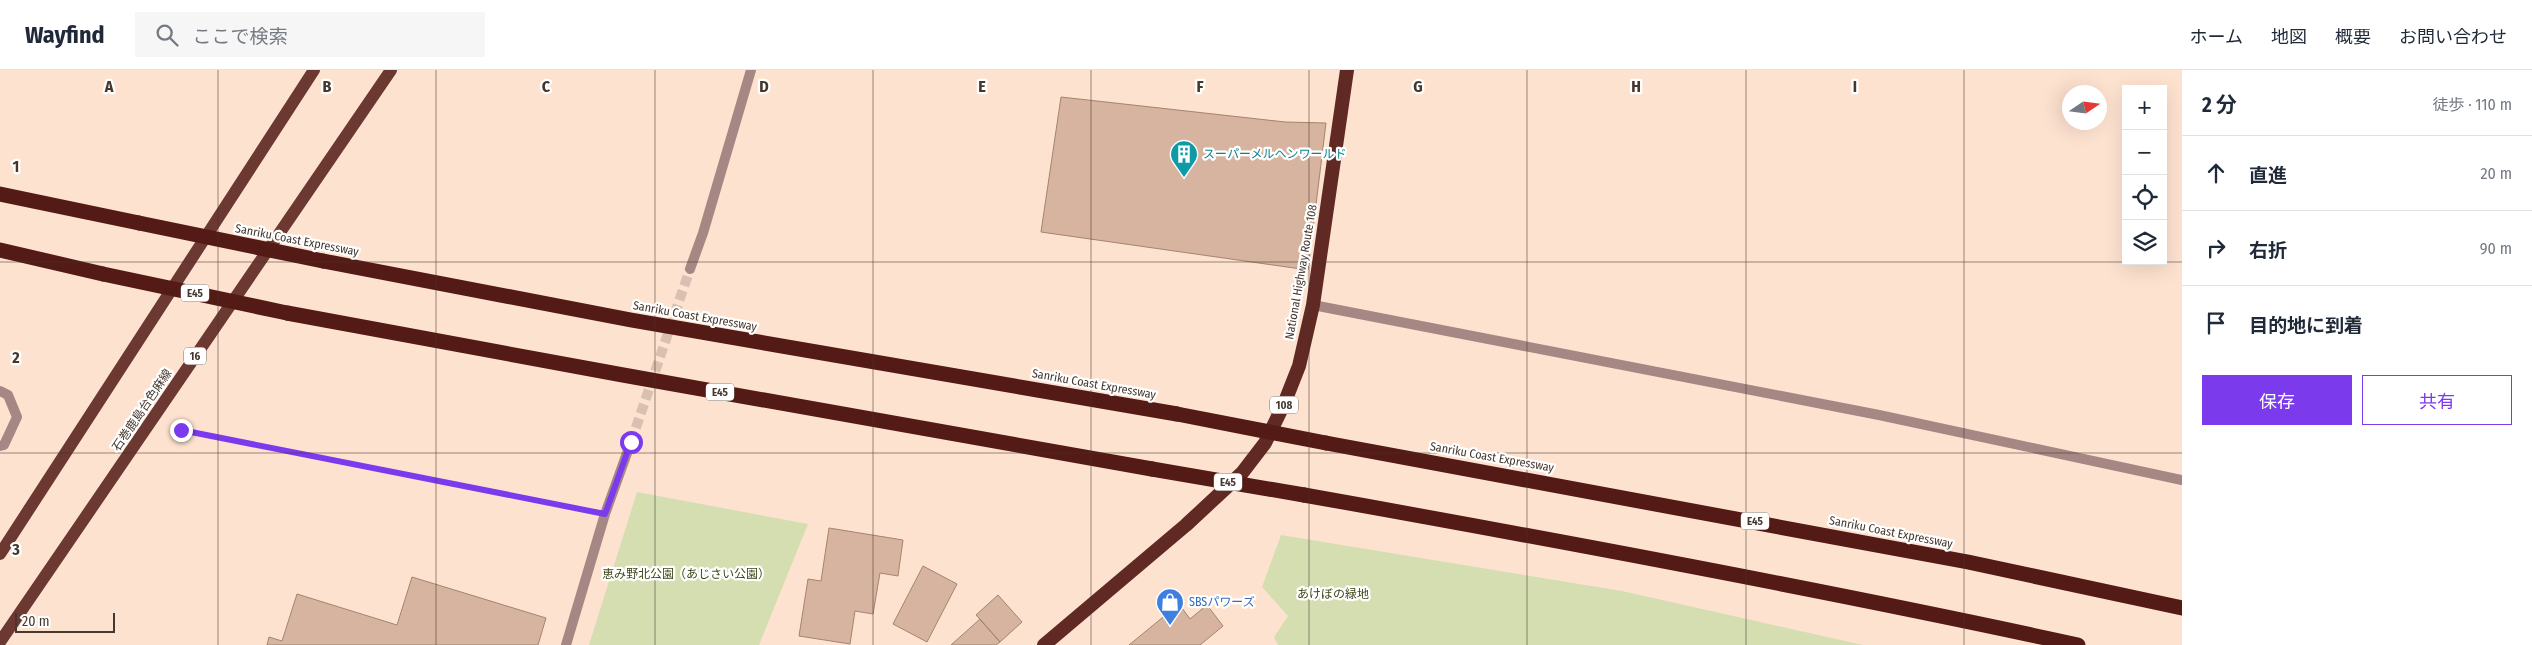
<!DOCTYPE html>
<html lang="ja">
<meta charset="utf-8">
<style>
:root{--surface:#fff;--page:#f6f6f7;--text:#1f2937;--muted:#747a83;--line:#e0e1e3;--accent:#7c3aed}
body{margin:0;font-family:"Fira Sans Condensed","Noto Sans JP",sans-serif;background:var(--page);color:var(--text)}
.controls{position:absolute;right:15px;top:15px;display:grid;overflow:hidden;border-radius:0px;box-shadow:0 5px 20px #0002}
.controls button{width:45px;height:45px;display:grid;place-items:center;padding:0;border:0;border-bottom:1px solid var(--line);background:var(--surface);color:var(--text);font:25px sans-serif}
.compass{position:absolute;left:2062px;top:15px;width:45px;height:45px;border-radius:50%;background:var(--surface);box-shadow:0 5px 20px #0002;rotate:77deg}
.scale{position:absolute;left:15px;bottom:12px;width:100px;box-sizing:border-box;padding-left:5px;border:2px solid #45372e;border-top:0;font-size:14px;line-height:18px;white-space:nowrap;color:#45372e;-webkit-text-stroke:4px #fff;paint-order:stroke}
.stop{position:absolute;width:15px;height:15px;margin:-11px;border:4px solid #7c3aed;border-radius:50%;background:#fff}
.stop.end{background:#7c3aed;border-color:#fff;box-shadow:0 1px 5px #0008}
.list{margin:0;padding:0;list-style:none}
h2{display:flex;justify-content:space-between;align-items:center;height:65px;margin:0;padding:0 20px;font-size:21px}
h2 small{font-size:16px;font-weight:400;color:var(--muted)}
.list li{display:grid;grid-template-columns:32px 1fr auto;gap:15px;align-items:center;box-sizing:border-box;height:75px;padding:0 20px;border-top:1px solid var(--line)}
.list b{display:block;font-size:19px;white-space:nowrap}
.list em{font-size:16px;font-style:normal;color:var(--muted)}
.actions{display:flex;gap:10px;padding:15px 20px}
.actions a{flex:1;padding:11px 0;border:1px solid var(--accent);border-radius:0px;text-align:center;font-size:18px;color:var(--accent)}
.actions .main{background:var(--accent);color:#fff}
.icon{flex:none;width:28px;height:28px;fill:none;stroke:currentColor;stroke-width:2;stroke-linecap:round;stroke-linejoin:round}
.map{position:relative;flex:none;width:2182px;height:575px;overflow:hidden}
header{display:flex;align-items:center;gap:30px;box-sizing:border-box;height:70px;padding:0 25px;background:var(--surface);border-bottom:1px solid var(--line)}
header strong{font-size:24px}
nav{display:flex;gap:28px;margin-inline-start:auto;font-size:18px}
.search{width:350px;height:45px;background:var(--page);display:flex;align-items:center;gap:12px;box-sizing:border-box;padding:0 18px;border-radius:0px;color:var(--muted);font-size:19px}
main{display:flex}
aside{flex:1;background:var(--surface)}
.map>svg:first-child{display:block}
.green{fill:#d4deb1}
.building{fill:#d6b49f;stroke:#a4846f}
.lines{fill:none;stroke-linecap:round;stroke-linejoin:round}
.minor-tunnel{stroke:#d9c0b0;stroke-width:10;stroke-dasharray:10 5;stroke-linecap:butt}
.path{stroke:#b7a092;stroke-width:3;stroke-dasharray:4 2.5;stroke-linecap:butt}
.minor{stroke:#a68783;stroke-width:10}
.primary{stroke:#6b3832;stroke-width:12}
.trunk{stroke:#602924;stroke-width:14}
.motorway{stroke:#541a16;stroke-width:15}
.motorway-bridge{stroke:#541a16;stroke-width:15}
.route{stroke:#7c3aed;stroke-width:6}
.grid{fill:none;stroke:#45372e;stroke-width:1;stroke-opacity:0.55}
.labels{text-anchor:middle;stroke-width:4.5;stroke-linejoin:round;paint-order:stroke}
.shield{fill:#fff;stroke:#7d736d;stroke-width:1}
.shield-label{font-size:11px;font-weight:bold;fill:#45372e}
.culture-label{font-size:12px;fill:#0d838f;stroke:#fff;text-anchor:start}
.street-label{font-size:12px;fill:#45372e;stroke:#fff}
.park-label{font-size:12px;fill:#3e4616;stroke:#fff}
.shop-label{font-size:12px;fill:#366cbe;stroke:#fff;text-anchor:start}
.grid-label{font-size:16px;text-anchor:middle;font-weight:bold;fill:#45372e;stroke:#fff;stroke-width:4.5;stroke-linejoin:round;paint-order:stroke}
</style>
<header>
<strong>Wayfind</strong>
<div class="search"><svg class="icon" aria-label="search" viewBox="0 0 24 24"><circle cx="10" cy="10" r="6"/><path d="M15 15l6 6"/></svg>ここで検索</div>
<nav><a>ホーム</a><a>地図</a><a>概要</a><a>お問い合わせ</a></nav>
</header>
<main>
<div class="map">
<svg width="2182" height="575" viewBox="0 0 2182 575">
<rect width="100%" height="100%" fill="#fee2d0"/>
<path class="green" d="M637,422L808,454L759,575H589Z
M1281,465L1622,521L1863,575H1278L1274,567L1288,546L1262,517Z"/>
<path class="building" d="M1061,27L1285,52L1326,53L1308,200L1041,162Z
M829,458L903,470L898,506L880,503L873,544L855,541L850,574L799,566L808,509L821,511Z
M923,496L957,514L927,572L893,554Z
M412,507L546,548L538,575H267L269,567L282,571L297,524L397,555Z
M998,525L1022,552L1000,572L976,545Z
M1179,534L1190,549L1207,535L1223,556L1200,575H1129Z
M980,549L1000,572L996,575H951Z"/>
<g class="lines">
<path class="minor-tunnel" d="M631,372L690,199"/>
<path class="path" d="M181,360L582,440"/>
<path class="minor" d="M690,199L703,163L751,0
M1313,235L1879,345L2182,410
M0,321L8,325L17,347L4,375L0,376
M566,575L605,444L631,372"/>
<path class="primary" d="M0,484L314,0
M0,572L391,0"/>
<path class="trunk" d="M1044,575L1186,455L1242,403L1265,373L1284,334L1299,296L1313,235L1347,0"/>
<path class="motorway" d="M0,124L139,153
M0,180L103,204
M323,191L631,250L1177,344
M287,243L623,305L1152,399
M1326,373L1968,492L2182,538
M1304,425C1562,471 1821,519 2078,575"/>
<path class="motorway-bridge" d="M139,153L323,191
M103,204L287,243
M1177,344L1326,373
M1152,399L1304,425"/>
</g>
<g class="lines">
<path class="route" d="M181,360L605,444L631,372"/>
</g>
<path class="grid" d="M218,0V575M436,0V575M655,0V575M873,0V575M1091,0V575M1309,0V575M1527,0V575M1746,0V575M1964,0V575M0,192H2182M0,383H2182"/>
<defs>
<g id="building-pin" transform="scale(1.4375)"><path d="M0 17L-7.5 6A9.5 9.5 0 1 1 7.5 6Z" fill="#0f9aa8" stroke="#fff"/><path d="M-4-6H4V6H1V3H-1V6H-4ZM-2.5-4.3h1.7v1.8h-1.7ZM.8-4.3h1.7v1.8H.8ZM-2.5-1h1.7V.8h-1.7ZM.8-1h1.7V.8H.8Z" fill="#fff"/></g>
<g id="shop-pin" transform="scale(1.4375)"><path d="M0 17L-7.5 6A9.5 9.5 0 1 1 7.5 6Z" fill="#3f7fe0" stroke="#fff"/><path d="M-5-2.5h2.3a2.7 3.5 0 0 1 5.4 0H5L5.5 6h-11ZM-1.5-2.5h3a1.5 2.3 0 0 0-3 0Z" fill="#fff"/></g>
</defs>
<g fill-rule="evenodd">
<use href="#building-pin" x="1184" y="84"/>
<use href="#shop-pin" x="1170" y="532"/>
</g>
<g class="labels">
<g class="shield">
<rect x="181" y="214.5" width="28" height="17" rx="4"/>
<rect x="184" y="277.5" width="22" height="17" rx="4"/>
<rect x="706" y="313.5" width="28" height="17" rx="4"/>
<rect x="1270" y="326.5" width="28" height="17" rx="4"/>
<rect x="1214" y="403.5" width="28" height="17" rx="4"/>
<rect x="1741" y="442.5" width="28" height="17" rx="4"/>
</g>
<g class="shield-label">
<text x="195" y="227">E45</text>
<text x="195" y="290">16</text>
<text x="720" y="326">E45</text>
<text x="1284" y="339">108</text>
<text x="1228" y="416">E45</text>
<text x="1755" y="455">E45</text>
</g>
<g class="culture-label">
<text x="1203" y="88">スーパーメルヘンワールド</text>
</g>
<g class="street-label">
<text transform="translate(297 170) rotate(11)" y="4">Sanriku Coast Expressway</text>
<text transform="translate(1301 202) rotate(-80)" y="4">National Highway Route 108</text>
<text transform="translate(695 246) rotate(10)" y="4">Sanriku Coast Expressway</text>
<text transform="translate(1094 314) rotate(10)" y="4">Sanriku Coast Expressway</text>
<text transform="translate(142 340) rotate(-56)" y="4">石巻鹿島台色麻線</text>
<text transform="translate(1492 387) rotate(10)" y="4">Sanriku Coast Expressway</text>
<text transform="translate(1891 462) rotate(11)" y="4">Sanriku Coast Expressway</text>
</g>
<g class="park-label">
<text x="686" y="508">恵み野北公園（あじさい公園）</text>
<text x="1333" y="528">あけぼの緑地</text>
</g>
<g class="shop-label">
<text x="1189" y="536">SBSパワーズ</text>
</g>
</g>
<g class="grid-label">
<text x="109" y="22">A</text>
<text x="327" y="22">B</text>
<text x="546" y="22">C</text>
<text x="764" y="22">D</text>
<text x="982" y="22">E</text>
<text x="1200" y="22">F</text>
<text x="1418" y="22">G</text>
<text x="1636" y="22">H</text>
<text x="1855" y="22">I</text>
<text x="16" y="102">1</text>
<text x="16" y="293">2</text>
<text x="16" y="485">3</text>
</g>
</svg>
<div class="controls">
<button>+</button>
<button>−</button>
<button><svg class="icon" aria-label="locate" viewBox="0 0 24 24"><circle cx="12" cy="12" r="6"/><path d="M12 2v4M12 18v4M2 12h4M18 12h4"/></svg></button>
<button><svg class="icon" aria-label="layers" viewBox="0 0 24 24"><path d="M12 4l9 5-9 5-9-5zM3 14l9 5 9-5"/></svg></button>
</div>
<svg class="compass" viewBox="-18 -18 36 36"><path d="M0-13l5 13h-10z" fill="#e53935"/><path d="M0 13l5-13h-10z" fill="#747a83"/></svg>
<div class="scale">20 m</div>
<div class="stop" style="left:631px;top:372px"></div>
<div class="stop end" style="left:181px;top:360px"></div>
</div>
<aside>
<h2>2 分<small>徒歩 · 110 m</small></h2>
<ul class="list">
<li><svg class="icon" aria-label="ahead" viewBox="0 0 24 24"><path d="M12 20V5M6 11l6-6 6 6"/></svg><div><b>直進</b></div><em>20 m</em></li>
<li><svg class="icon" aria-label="right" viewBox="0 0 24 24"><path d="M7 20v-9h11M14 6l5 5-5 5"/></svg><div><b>右折</b></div><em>90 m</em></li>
<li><svg class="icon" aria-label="arrive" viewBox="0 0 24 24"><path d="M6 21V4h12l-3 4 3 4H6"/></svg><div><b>目的地に到着</b></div></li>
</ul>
<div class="actions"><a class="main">保存</a><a>共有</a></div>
</aside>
</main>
